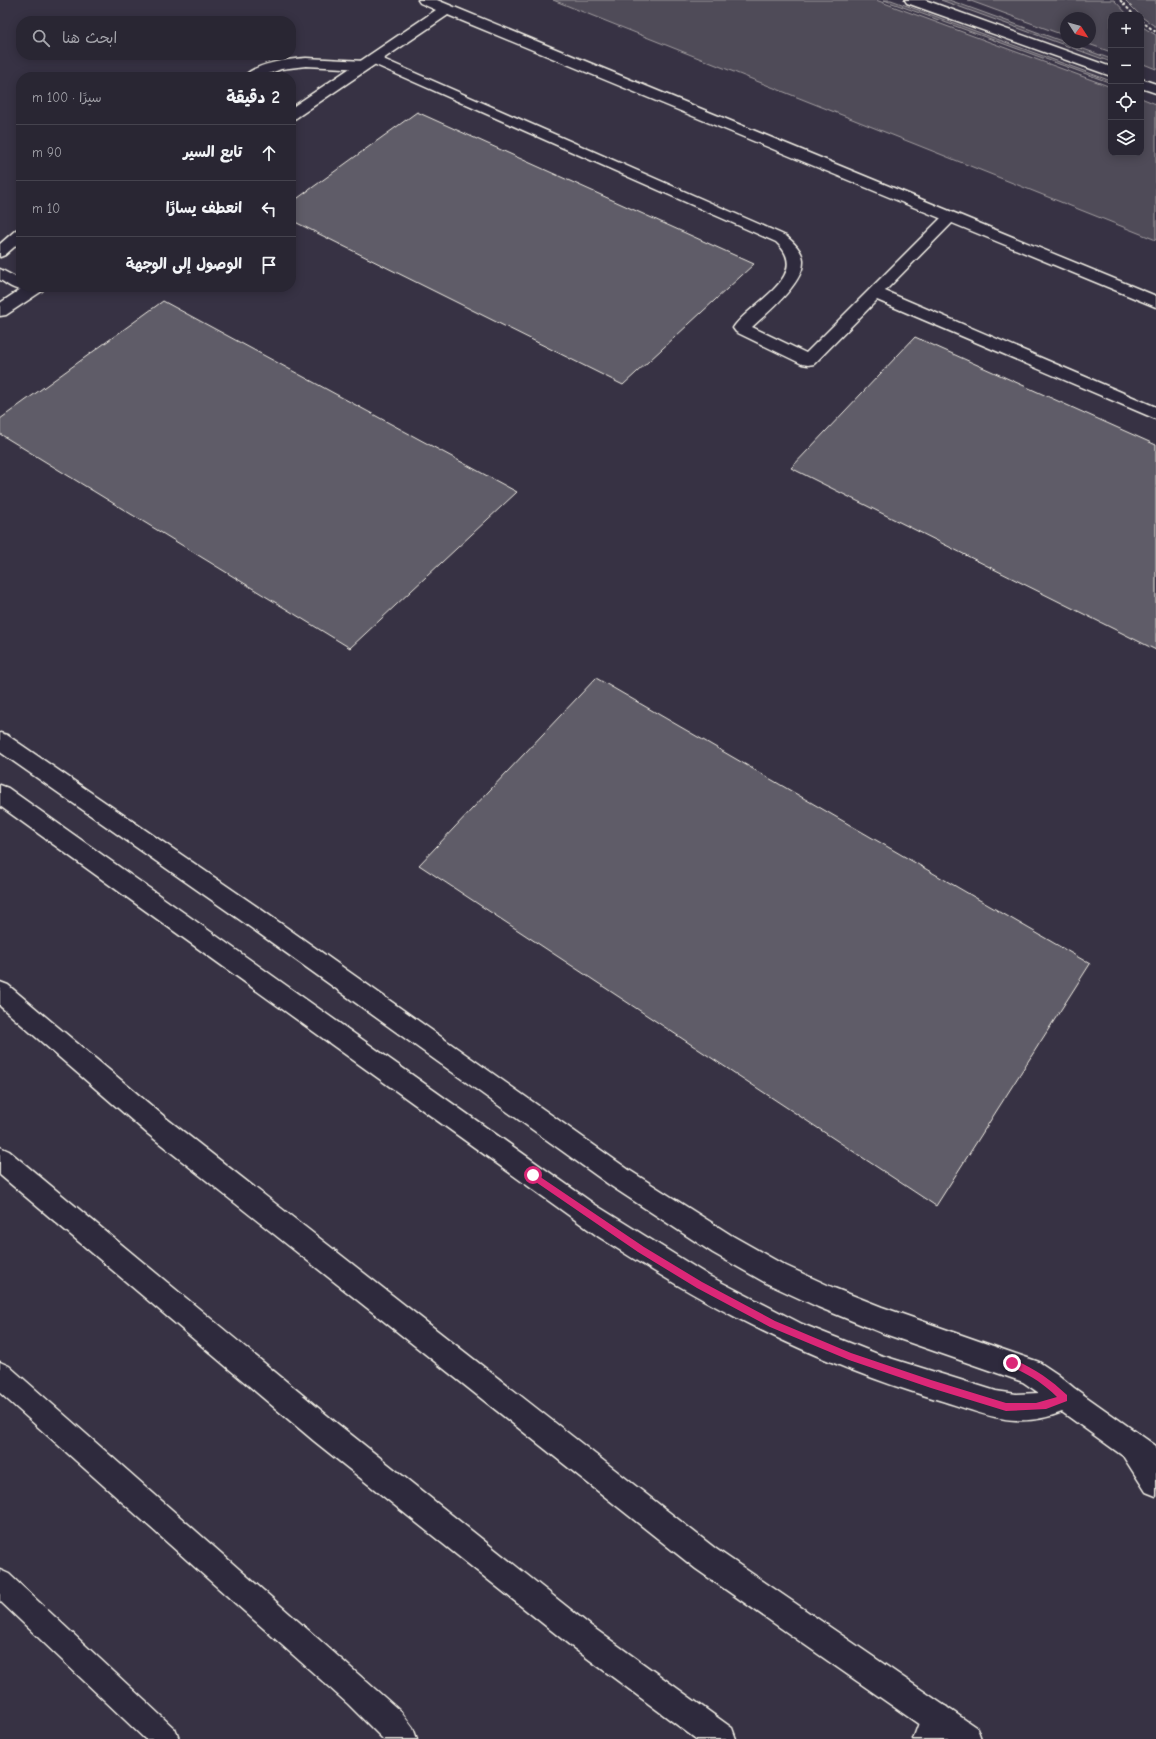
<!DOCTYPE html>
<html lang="ar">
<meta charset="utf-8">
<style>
:root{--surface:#292633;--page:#35323f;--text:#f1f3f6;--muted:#a5a5ac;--line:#45434e}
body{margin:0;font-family:"Comic Neue","Playpen Sans Arabic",sans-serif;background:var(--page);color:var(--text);direction:rtl}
.controls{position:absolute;right:12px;top:12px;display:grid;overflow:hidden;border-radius:8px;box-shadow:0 2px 10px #0003}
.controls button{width:36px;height:36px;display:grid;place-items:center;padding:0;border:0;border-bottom:1px solid var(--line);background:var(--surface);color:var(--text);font:20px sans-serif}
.compass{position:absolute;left:1060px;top:12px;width:36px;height:36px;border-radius:50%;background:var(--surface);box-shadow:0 2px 10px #0003;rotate:126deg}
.stop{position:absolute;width:12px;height:12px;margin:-9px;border:3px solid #db2777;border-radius:50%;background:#fff}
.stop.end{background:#db2777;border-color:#fff;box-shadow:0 1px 4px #0008}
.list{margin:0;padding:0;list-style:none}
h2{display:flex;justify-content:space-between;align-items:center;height:52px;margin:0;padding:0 16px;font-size:17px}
h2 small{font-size:13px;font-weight:400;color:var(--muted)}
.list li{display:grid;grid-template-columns:26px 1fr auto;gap:12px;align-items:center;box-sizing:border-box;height:56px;padding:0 16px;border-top:1px solid var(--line)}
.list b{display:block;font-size:15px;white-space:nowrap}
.list em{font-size:13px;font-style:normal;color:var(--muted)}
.icon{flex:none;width:22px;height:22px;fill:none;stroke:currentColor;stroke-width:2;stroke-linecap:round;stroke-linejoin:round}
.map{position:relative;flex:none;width:1156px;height:1739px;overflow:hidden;direction:ltr}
.search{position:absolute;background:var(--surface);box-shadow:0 2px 10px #0003;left:16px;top:16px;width:280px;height:44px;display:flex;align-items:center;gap:10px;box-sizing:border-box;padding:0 14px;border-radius:16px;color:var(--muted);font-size:15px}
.panel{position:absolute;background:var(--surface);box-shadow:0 2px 10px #0003;left:16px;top:72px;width:280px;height:220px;border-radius:16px;direction:rtl}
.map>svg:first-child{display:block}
.green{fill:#504b59;stroke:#a29ea0}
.building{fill:#5f5c67;stroke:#f4f1e8}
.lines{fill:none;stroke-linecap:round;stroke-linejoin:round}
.lane-casing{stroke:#f4f1e8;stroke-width:3}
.street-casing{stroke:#f4f1e8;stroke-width:3}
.secondary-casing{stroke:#f4f1e8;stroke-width:3}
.path{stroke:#f4f1e8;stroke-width:2;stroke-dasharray:3 2;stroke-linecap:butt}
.lane{fill:#2f2a3d;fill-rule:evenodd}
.street{fill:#2f2a3d;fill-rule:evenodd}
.secondary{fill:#2f2a3d;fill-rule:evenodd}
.route{fill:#db2777}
</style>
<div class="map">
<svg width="1156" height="1739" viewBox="0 0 1156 1739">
<rect width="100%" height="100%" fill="#373244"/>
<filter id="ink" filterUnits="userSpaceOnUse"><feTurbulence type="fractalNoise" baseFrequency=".025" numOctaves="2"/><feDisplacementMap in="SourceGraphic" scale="8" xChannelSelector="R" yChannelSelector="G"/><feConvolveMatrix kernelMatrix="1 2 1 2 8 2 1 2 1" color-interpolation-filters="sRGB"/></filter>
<g filter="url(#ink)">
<path class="green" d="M553,0H876L1111,87V153H1141V98L1156,104V240Z
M884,0H891L1111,81V83Z
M941,0H949L1111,59V62Z
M968,0H1114L1128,15H1111V52L1083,42H1090V18H1066V36Z
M1125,0H1156V27L1143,18Z
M1141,26L1156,35V69L1141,63Z"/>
<path class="building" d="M417,112L754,264L623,385L291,220V203Z
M163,301L517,492L350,648L0,434V419Z
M915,337L1156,445V650L791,468Z
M596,678L1090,964L936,1206L419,865Z"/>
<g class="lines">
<g class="lane-casing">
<path id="lane" d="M374,55L786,236C793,242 803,251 803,261C804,283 767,313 752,327L806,353L945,214H955L957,217L955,220L885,291L1156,407V419L877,300L814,364L808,365L802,364L736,332L733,328C749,303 814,276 776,242L369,62L367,59L369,56Z
M306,58L364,61L369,62L371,65L369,68L364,69L306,66L281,69L261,77H244C254,63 291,59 306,58Z
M21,228V241L5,255L0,257V244L16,230Z
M0,269L21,280V287H28L26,289C16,292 9,285 0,280Z
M0,1570L9,1574L175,1729L179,1739H145L0,1601Z"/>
</g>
<g class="street-casing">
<path id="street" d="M418,0H437L1156,296V307L448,15L296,118L291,120V108L436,10L420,3Z
M905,0H925L1111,67V76L907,3Z
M1141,79L1156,84V93L1141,88Z
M24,287H44L42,291L6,315L0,316V303Z
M0,733L7,735L259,908L629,1170L731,1235L784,1265L834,1288L882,1307L1039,1362L1057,1374L1074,1388L1156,1446V1496L1146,1492L1123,1456L1062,1412C1015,1431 983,1413 939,1400C813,1363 708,1307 599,1237L0,806V785L8,788L594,1204L709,1276L802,1324L880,1355L996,1391L1016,1394L1039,1393L1023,1382L882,1333L818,1307L766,1283L713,1253L611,1186L243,922L0,752Z
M0,1362L9,1366L401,1712L413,1728L417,1739H383L348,1704L0,1393Z
M936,1703L947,1707L951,1718L943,1739H913L925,1707Z"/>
</g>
<g class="secondary-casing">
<path id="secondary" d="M0,982L8,985L166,1118L716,1549L977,1728L981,1739H940L696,1569L148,1134L0,1006Z
M0,1147L9,1151L334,1421L591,1626L732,1728L736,1739H696L571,1646L314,1441L0,1175Z"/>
</g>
<path class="path" d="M1120,0L1134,15
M1141,21L1156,32"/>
<use href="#lane" class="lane"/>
<use href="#street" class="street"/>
<use href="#secondary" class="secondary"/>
</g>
</g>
<path class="route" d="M533,1172L644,1247L702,1282L775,1321L851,1353L931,1380L1006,1403H1036L1057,1397C1043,1383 1028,1374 1009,1366V1361L1012,1359C1034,1368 1050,1379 1067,1395V1401L1046,1409L1006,1411L931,1388L849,1360L770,1327L697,1288L638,1252L530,1178V1173Z"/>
</svg>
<div class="controls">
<button>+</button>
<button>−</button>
<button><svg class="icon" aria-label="locate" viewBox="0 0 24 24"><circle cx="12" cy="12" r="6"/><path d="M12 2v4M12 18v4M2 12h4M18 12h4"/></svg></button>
<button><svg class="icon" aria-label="layers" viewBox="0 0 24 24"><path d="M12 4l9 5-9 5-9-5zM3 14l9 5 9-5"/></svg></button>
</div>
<svg class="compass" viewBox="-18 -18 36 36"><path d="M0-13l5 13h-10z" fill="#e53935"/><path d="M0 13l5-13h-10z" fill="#a5a5ac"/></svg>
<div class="stop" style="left:533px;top:1175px"></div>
<div class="stop end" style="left:1012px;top:1363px"></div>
<div class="search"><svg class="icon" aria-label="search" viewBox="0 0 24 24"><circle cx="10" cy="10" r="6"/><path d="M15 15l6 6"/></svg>ابحث هنا</div>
<section class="panel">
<h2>2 دقيقة<small>سيرًا · 100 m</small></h2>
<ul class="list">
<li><svg class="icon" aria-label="ahead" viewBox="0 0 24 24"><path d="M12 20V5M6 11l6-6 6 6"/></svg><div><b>تابع السير</b></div><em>90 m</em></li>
<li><svg class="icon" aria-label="left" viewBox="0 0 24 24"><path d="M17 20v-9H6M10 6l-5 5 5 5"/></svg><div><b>انعطف يسارًا</b></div><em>10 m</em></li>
<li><svg class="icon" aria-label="arrive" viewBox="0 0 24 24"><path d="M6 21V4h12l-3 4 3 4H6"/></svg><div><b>الوصول إلى الوجهة</b></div></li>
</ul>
</section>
</div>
